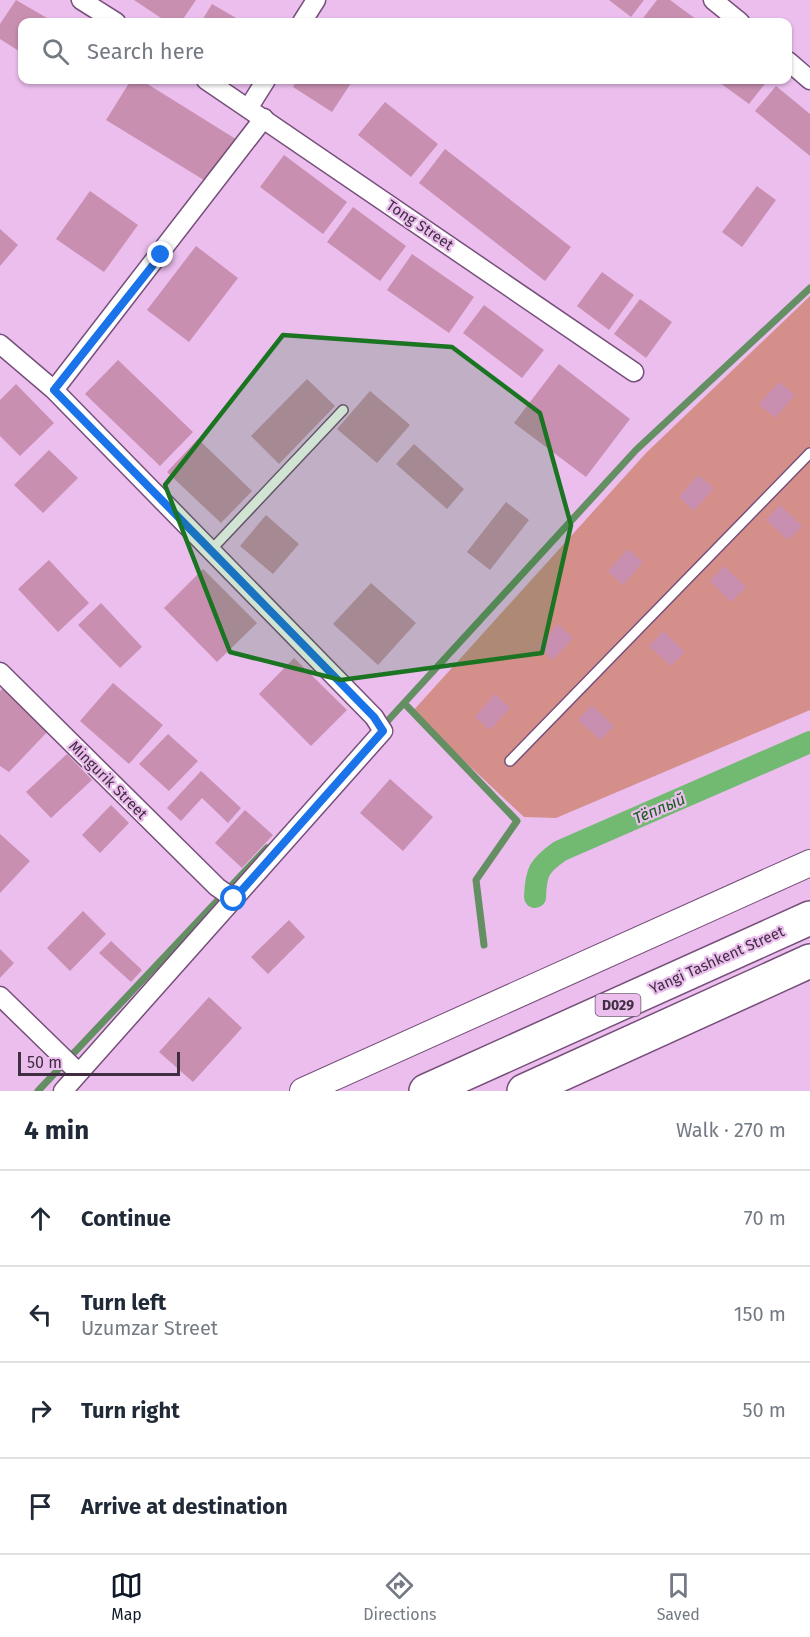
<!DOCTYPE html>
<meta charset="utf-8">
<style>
:root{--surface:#fff;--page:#f2f2f3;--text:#1f2937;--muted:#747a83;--line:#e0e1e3;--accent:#111827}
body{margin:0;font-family:"Fira Sans",sans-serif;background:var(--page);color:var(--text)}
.scale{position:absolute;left:18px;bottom:15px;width:162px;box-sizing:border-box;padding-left:6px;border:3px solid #3f2d40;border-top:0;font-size:16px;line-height:21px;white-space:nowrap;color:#3f2d40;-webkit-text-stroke:4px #ebbeee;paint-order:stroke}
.stop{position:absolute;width:18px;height:18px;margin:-14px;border:4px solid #1a73e8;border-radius:50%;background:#fff}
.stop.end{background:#1a73e8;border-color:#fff;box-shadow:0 2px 6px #0008}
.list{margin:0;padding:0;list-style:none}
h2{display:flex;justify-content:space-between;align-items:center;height:78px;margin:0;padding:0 24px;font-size:26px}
h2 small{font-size:20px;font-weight:400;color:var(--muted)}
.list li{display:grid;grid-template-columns:39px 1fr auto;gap:18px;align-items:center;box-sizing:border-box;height:96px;padding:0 24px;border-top:2px solid var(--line)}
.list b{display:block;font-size:22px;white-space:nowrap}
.list p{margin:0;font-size:20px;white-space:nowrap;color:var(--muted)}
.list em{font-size:20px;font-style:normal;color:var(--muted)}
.icon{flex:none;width:33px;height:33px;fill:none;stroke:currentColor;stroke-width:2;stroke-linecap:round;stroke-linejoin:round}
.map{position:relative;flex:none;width:810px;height:1091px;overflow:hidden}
.search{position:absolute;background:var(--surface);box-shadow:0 2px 4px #0004;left:18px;right:18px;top:18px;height:66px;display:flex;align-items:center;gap:15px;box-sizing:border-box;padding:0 21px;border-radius:12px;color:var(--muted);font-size:22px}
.sheet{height:462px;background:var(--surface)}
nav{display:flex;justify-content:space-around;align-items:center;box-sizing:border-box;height:84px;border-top:2px solid var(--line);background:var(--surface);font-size:16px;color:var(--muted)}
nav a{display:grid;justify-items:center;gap:3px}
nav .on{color:var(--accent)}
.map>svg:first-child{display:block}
.green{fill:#d48f8a}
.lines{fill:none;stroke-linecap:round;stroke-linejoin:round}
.stream{stroke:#638f63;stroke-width:7}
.canal{stroke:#72b972;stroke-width:22}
.building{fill:#c88fb0}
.lane-casing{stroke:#764f7a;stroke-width:12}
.street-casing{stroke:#764f7a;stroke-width:21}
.secondary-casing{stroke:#764f7a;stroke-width:28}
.highway-casing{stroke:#764f7a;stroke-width:36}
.lane{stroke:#fff;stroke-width:9}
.street{stroke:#fff;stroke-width:18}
.secondary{stroke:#fff;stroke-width:26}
.highway{stroke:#fff;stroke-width:33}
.route{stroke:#1a73e8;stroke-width:8}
.marked{fill:#1a7421;fill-opacity:0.2;stroke:#1a7421;stroke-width:4.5;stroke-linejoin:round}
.labels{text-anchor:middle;stroke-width:4.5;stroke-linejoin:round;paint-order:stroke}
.shield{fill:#ebbeee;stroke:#735874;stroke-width:1.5}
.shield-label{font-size:14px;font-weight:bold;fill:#3f2d40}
.street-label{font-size:15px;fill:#3f2d40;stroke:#ebbeee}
.water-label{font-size:16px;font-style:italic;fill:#17601c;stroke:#ebbeee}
</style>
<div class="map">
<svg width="810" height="1091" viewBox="0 0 810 1091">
<rect width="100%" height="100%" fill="#ebbeee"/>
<path class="green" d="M810,296V710L556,818L524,817L412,712L646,453Z"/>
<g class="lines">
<path class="stream" d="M404,703L517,821L476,880L484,945
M382,727L636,450L810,288
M38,1091L267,848"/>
<path class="canal" d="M535,897C536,871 539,866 560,851L810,742"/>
</g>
<path class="building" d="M16,0L54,22H22V53L0,39V24Z
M134,0H196L181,22H167Z
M609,0H644L631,17Z
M657,0H670L700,22H640Z
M212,4L243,22H201Z
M131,80H141L239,141L212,185L106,120Z
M297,80H353L332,112L293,87Z
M716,80H768L749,104Z
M776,86L810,114V156L755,111Z
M385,102L438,144L411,177L358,135Z
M445,149L571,247L545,281L419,183Z
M284,155L347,202L323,234L260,187Z
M757,186L776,200L742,247L722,232Z
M90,191L138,225L104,272L56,239Z
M353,207L406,246L380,281L327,242Z
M0,229L18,245L0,266Z
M196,246L238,278L189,342L147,310Z
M412,254L474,297L449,333L387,290Z
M602,272L634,295L609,330L577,306Z
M640,299L672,322L646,358L614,334Z
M484,305L544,350L522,378L463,333Z
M118,360L193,432L160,466L85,394Z
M559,364L630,419L586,477L514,423Z
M307,379L335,406L279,464L251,436Z
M779,382L795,395L775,418L759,404Z
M16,384L54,423L20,456L0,436V400Z
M370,391L410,425L377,463L337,429Z
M198,439L252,491L221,523L167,472Z
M414,444L464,489L447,509L396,464Z
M49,450L78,478L43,513L14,485Z
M698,475L714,488L694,511L679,497Z
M506,502L529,520L490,570L467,552Z
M780,505L802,526L788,540L766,520Z
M266,515L299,544L273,574L240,546Z
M628,549L643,562L623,585L608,571Z
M49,560L89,603L58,632L18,589Z
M724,566L746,587L731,602L710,581Z
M203,569L257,623L217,662L164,608Z
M371,583L416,623L378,665L333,624Z
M101,603L142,647L120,668L78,625Z
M558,624L573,638L553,660L538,647Z
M663,631L685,652L671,666L649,646Z
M294,658L347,710L311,746L259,694Z
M113,683L163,725L129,764L80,721Z
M6,685L50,729L9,772L0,766V691Z
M495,694L510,708L490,730L475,717Z
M592,705L614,726L600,740L578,720Z
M168,734L198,761L169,791L139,764Z
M67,754L92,780L51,818L26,792Z
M201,771L241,808L228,823L202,798L181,821L167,808Z
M390,779L433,817L403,851L360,813Z
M111,805L129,823L100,853L82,835Z
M245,810L273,835L242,868L215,843Z
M0,834L30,861L0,893Z
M83,911L106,934L70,971L47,948Z
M289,920L305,937L268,974L251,957Z
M111,941L142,970L131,982L99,953Z
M0,949L14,963L0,978Z
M209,997L242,1028L193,1082L159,1052Z"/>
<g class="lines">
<g class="lane-casing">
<path id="lane" d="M211,550L343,410
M510,761L810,453"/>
</g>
<g class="street-casing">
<path id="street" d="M81,0L116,22
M713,0L740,22
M302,22L316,0
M788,61L810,80
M206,80L634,372
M249,107L266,80
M0,344L54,390L374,717L383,731L63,1091
M54,390L264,118
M0,672L217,887L234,899
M0,996L78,1072"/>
</g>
<g class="secondary-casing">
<path id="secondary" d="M303,1091L810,863"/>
</g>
<g class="highway-casing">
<path id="highway" d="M426,1091L810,918
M524,1091L810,961"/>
</g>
<use href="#lane" class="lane"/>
<use href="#street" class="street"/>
<use href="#secondary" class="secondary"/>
<use href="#highway" class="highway"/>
</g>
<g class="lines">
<path class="route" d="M161,255L54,390L374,717L383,731L234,899"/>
</g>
<path class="marked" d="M283,335L452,347L540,413L571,525L542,653L341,680L230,652L165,485Z"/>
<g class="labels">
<rect class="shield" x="595.5" y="994" width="45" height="22" rx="4.5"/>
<g class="shield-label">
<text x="618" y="1010">D029</text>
</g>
<g class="street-label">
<text transform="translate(420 225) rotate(34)" y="5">Tong Street</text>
<text transform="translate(108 780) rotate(45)" y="5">Mingurik Street</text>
<text transform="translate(717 960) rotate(-24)" y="5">Yangi Tashkent Street</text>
</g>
<g class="water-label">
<text transform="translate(659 808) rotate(-23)" y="6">Тёплый</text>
</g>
</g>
</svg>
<div class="scale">50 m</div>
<div class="stop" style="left:234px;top:899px"></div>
<div class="stop end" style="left:161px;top:255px"></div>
<div class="search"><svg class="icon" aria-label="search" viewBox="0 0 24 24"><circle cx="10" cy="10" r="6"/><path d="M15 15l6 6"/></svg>Search here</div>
</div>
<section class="sheet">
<h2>4 min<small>Walk · 270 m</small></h2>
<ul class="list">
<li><svg class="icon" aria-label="ahead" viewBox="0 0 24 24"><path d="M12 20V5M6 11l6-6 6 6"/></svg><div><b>Continue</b></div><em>70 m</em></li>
<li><svg class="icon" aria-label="left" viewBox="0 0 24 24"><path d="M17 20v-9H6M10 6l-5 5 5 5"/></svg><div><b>Turn left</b><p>Uzumzar Street</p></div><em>150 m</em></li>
<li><svg class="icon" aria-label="right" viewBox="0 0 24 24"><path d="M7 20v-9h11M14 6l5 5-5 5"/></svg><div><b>Turn right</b></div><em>50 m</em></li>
<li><svg class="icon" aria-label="arrive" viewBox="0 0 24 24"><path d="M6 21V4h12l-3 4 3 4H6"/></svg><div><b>Arrive at destination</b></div></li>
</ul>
</section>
<nav>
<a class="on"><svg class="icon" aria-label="map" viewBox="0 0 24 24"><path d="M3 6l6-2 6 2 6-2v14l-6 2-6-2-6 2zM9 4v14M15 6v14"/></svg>Map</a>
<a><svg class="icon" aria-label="directions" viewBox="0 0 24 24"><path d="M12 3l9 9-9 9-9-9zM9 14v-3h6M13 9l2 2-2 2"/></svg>Directions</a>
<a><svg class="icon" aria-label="saved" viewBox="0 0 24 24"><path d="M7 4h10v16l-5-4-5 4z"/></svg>Saved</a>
</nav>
